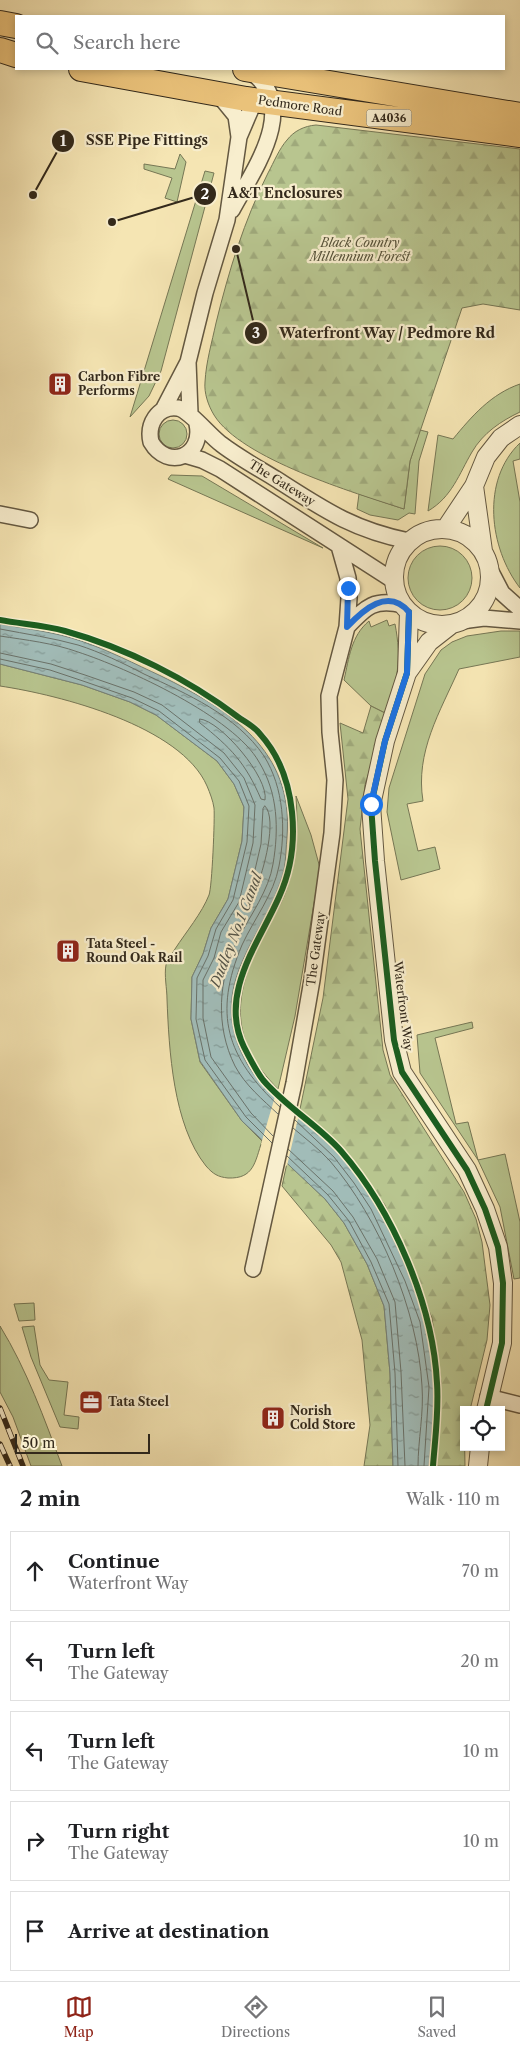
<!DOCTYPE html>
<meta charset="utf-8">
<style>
:root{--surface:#fff;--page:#f2f2f2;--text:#202124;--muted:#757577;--line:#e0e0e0;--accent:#8f2418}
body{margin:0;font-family:"Libre Caslon Text",serif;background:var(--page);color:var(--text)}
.controls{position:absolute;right:15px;bottom:15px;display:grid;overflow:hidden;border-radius:0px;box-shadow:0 2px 8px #0003}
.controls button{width:45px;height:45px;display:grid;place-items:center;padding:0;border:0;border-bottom:1px solid var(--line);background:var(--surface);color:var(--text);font:25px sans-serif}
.scale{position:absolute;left:15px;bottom:12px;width:135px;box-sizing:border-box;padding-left:5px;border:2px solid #33291b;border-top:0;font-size:14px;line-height:18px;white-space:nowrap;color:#33291b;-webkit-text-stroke:4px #f8eece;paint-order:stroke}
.stop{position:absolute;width:15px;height:15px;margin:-11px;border:4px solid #1a73e8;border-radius:50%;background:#fff}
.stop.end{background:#1a73e8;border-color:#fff;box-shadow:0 1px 5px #0008}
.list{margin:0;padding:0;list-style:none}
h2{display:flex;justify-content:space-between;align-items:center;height:65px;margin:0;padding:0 20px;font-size:21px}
h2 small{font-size:16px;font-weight:400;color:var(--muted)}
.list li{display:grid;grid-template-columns:32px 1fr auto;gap:15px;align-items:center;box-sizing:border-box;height:80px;margin:0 10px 10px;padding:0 10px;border:1px solid var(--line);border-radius:0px}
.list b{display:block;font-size:19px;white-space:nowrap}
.list p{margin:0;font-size:16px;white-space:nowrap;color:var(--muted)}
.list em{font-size:16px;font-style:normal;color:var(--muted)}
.icon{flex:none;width:28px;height:28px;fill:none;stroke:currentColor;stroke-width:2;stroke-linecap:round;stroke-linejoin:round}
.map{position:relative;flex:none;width:520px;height:1466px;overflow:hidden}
.search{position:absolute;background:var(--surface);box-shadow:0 2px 8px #0003;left:15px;right:15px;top:15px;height:55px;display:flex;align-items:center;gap:12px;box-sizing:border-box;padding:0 18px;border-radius:0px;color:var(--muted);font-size:19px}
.sheet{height:515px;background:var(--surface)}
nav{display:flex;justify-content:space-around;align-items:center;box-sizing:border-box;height:70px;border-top:1px solid var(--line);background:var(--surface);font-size:14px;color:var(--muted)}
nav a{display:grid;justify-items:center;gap:2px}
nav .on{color:var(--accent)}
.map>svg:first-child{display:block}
.green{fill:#b8c58f;stroke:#767755}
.forest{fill:url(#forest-firs);stroke:#767755}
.water{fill:url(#water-ripples);stroke:#758179}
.pier{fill:#f5e5b3}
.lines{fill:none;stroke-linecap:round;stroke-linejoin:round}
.shore{stroke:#6a726a;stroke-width:1}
.minor-casing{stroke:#645841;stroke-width:18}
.tertiary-casing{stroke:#645841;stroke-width:20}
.trunk-casing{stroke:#33291b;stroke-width:26}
.minor{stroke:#f8eece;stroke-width:15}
.tertiary{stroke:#f8eece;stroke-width:18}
.trunk{stroke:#eac27a;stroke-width:24}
.rail-casing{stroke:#33291b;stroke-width:5.5}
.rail{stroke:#f8eece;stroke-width:4;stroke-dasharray:11;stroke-linecap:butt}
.cycleway-casing{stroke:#f8eece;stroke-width:9}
.cycleway{stroke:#1b5e20;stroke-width:6}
.route{stroke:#1a73e8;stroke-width:6}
.labels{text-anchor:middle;stroke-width:4.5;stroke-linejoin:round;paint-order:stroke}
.shield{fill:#f8eece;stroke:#6e6451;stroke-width:1}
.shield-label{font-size:11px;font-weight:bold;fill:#33291b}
.street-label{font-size:12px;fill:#33291b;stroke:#f8eece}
.park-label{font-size:12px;font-style:italic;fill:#545038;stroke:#f8eece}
.poi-label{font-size:12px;font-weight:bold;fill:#33291b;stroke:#f8eece;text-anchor:start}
.water-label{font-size:14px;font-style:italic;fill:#54554a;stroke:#f8eece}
.leader{fill:none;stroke:#33291b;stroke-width:2}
.callout-dot{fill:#33291b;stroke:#f8eece;stroke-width:2}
.mark-label{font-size:15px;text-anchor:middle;font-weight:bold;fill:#fff}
.callout-label{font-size:14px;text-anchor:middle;font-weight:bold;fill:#33291b;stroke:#f8eece;stroke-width:4.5;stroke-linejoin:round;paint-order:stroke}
</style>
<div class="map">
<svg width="520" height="1466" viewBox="0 0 520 1466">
<defs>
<pattern id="forest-firs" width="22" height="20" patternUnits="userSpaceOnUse" patternTransform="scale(1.25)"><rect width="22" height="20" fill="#b8c58f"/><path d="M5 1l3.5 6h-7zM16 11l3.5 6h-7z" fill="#9fa97b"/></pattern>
<pattern id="water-ripples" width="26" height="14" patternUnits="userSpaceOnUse" patternTransform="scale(1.25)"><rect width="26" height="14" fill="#a1bcb8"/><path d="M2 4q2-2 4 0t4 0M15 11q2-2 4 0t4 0" fill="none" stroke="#849995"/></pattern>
</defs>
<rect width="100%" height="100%" fill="#f5e5b3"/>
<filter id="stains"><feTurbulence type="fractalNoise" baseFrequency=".004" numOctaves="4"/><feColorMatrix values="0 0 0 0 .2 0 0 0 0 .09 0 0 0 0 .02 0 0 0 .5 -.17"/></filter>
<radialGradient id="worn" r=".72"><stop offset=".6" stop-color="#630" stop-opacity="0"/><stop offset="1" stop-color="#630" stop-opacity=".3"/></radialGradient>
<path class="green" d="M180,154L186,162L177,202L165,198L172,178L144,169V164L175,169Z
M205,171L214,173L161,371L149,396L130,417Z
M520,384V412C501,421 483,433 472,452C459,474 452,497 428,511L438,435L453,439C472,416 491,394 520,384Z
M159 434a14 14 0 1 1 28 0a14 14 0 1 1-28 0Z
M420,430L428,432L419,461L415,514L409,513L398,520L370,515L357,509L359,494L404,509L410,461Z
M520,443V459L513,461L520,502V588C489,548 481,480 520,443Z
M171,475L202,476L323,548L168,479Z
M408 578a32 32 0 1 1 64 0a32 32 0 1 1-64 0Z
M387,620L389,626L395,624C402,660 397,680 387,714L371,706L344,680C349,658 351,636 369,621L371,627Z
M501,631H520V657L459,669C440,712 415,752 423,801L407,804L418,851L435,847L440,869L401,880L387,812L389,788L425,674L441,650L452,642L467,636Z
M0,664L82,685L130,702L156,715L217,761L234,784L244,807L242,841L228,899L211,928L203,954L192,977L191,1019L200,1062L242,1121L262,1141C255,1162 254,1179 228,1178C218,1177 213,1174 206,1166C173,1125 169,1050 167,999C167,989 164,975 166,965C167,960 172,954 175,949C186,932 202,913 209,895C212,888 215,817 214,808C213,801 210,793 207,786C181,726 60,695 0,686Z
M296,796L311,835L320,868L295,1016L278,1089C229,1040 233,997 261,939C269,923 280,908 286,891C297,861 298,828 296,796Z
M472,1022L473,1028L435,1038L456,1124L468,1122L478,1160L505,1154L520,1222V1278L514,1279L500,1207L478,1160L420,1073L417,1035Z
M34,1303L35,1320L19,1321L14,1304Z
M0,1326C27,1370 44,1418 62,1466H31L13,1417L0,1392Z
M34,1326L40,1365L49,1380L68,1382L64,1415L79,1417L78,1429L60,1427L31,1357L22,1327Z"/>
<path class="forest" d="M316,125L520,149V310L483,304L462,308L410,461L404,509C355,493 241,459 214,415C208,405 204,393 205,382C206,362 212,342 216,323C229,270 244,221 268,173C274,162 279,149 287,140C294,131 304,126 316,125Z
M371,706L387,714L365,785L360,829L383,1050L390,1075L464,1192L476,1219L482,1242L490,1305L487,1340L470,1410H464L465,1466H435L441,1382L432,1318L385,1205L342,1147L300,1109L323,998L348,799L340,723L363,733Z
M287,1163L325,1199L344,1223L367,1264L384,1306L390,1373L393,1466H364L370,1425L362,1340L341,1262L331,1245L282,1186Z"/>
<path class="water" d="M0,624C27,629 55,632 81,641C108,650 135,664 161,676C230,710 294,750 287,837C286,847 286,859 284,870C266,938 204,982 245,1060C265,1099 310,1121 338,1153C388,1210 433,1313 434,1389C434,1415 431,1441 429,1466H393L390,1373L384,1306L367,1264L344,1223L325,1199L242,1121L200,1061L191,1019L192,977L203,954L211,928L228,899L242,841L244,807L234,784L217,761L156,715L130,702L82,685L0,664Z"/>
<path class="pier" d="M276,1093L299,1114L287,1166L261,1144Z"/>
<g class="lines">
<path class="shore" d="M0,629C26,634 53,638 78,645C100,652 123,663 144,674C187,694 236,715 264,756C284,788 286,830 279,866C274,894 254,919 242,945C213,1014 226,1057 280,1107
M0,636C26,640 53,643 78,652C127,668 234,717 259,762C278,793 279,829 273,864C269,890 250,916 238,939C218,979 215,1026 235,1066C245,1085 263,1100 278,1114
M0,653L51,664L85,675L134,692L162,705L224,753L244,778L255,805L253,843L239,902L221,932L214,958L203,980V1018L211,1057L251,1113L273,1136
M0,659L50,670L83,681L132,698L159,711L220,758L239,781L249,806L247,842L233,900L216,929L208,956L197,978L196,1019L205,1060L246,1117L272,1143
M200,719C221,721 269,778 265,800L261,799C245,762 231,748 200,723Z
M265,806C278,819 263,873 256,888L253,890L251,887L261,844L263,809Z
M295,1120L334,1157L354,1183L371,1209L405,1281L420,1322L429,1387L424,1466
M293,1128C305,1138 319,1149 330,1161C379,1218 418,1311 422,1386C424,1413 418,1440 418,1466
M288,1149L333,1191L353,1217L377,1259L395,1302L401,1372L405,1466
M287,1156L328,1195L349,1221L371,1262L389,1304L395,1373L398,1466"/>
<g class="minor-casing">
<path id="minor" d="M239,137L251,109L262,94
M232,210C253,171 302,104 249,71
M188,362L190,413
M163,410L188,362L205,293L227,220L239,137L236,116L218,94
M197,424C204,456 168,471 151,442C147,425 157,405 178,408C189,410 210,436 221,444C238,457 258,468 276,479C323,509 353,530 409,541
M185,455L202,460L220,469L394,581
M0,514L30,520
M489,568L502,593L520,609
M461,621L484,618L520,621
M347,627C366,607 374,598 403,605
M253,1269L294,1083L312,980L332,833L335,780L330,732L329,696L347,627L349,598L348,578L339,546
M488,1397L520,1405"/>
</g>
<g class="tertiary-casing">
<path id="tertiary" d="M474,486L483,551
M446,528L474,486L486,457L501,438L520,425
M394 577a48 48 0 1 1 96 0a48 48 0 1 1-96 0Z
M409,612L407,673L385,741L371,805L375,861L394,1040L402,1072L467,1170L485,1209L498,1247L503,1283L502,1343L486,1410
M407,673L429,642L452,624
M478,1466L480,1447"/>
</g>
<g class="trunk-casing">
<path id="trunk" d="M0,23L16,26
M0,50L16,55
M81,69L246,99L520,135
M245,69L520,115"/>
</g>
<use href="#minor" class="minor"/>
<use href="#tertiary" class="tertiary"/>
<use href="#trunk" class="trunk"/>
<g class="rail-casing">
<path id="rail" d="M0,1408L23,1466
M0,1444L10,1466"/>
</g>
<use href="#rail" class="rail"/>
<g class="cycleway-casing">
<path id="cycleway" d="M409,612L407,673L385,741L371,805L375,861L394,1040L402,1072L467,1170L485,1209L498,1247L503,1283L502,1343L486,1410
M0,620C21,624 44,625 65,631C126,648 188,679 238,717C245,722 255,727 260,734C297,775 302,847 279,897C259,943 218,994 244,1047C249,1057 256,1071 263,1080C286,1107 318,1125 341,1151C393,1211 433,1304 437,1383C439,1411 435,1439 433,1466"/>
</g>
<use href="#cycleway" class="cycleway"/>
</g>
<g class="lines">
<path class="route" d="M348,588L347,627C363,610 388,587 409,612L407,673L385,741L371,804"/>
</g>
<defs>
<g id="building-square" transform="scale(1.25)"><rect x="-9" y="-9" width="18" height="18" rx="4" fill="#8f2418" stroke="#f8eece"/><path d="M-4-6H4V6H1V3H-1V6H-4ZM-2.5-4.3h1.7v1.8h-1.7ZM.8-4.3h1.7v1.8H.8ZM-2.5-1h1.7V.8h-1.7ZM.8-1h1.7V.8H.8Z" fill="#fff"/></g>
<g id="office-square" transform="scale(1.25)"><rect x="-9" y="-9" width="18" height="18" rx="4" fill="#8f2418" stroke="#f8eece"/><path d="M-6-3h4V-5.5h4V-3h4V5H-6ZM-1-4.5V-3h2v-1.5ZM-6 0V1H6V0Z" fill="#fff"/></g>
</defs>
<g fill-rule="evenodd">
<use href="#building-square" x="60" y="384"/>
<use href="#building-square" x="68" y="951"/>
<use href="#office-square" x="91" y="1402"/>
<use href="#building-square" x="273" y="1418"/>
</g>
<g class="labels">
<rect class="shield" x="366.5" y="109.5" width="45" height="17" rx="4"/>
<g class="shield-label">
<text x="389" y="122">A4036</text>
</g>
<g class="street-label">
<text transform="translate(300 106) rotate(8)" y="4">Pedmore Road</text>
<text transform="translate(282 483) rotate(32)" y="4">The Gateway</text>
<text transform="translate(316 949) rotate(-82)" y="4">The Gateway</text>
<text transform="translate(403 1006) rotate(83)" y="4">Waterfront Way</text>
</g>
<g class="park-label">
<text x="360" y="247">Black Country<tspan x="360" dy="14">Millennium Forest</tspan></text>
</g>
<g class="poi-label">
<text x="78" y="381">Carbon Fibre<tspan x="78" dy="14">Performs</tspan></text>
<text x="86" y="948">Tata Steel -<tspan x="86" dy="14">Round Oak Rail</tspan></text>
<text x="108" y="1406">Tata Steel</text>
<text x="290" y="1415">Norish<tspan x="290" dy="14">Cold Store</tspan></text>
</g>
<g class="water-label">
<text transform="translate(236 930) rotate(-69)" y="5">Dudley No.1 Canal</text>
</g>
</g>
<path class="leader" d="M33 195L63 141M112 222L205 194M236 249L256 333"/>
<g class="callout-dot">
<circle cx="33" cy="195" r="5"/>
<circle cx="112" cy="222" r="5"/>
<circle cx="236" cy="249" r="5"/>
<circle cx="63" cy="141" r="12"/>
<circle cx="205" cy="194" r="12"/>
<circle cx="256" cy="333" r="12"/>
</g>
<g class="mark-label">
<text x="63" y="146">1</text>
<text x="205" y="199">2</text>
<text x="256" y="338">3</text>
</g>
<g class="callout-label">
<text x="147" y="145">SSE Pipe Fittings</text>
<text x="285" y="198">A&amp;T Enclosures</text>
<text x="387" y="338">Waterfront Way / Pedmore Rd</text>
</g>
<rect width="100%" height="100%" filter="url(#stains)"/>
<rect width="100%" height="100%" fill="url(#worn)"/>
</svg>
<div class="controls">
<button><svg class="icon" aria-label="locate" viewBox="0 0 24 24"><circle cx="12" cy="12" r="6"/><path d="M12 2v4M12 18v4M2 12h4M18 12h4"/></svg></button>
</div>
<div class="scale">50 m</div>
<div class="stop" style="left:371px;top:804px"></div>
<div class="stop end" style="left:348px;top:588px"></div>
<div class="search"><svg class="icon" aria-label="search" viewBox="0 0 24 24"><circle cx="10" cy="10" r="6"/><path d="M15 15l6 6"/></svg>Search here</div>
</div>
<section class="sheet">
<h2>2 min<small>Walk · 110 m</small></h2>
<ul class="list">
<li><svg class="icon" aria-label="ahead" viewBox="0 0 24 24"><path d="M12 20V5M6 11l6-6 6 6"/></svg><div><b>Continue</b><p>Waterfront Way</p></div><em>70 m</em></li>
<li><svg class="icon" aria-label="left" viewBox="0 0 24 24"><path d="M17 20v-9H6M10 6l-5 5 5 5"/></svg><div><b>Turn left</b><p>The Gateway</p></div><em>20 m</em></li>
<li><svg class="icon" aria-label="left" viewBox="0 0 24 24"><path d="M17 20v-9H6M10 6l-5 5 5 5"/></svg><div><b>Turn left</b><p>The Gateway</p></div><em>10 m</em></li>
<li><svg class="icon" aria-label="right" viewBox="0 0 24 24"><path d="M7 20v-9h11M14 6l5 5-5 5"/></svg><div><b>Turn right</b><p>The Gateway</p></div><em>10 m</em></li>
<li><svg class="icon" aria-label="arrive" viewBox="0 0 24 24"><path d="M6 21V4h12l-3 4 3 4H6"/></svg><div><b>Arrive at destination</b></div></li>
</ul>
</section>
<nav>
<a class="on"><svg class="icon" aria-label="map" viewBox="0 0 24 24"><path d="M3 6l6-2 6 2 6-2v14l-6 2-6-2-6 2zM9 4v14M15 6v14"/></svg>Map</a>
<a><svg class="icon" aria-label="directions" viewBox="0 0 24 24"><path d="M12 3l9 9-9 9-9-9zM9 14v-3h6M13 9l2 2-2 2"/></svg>Directions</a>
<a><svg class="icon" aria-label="saved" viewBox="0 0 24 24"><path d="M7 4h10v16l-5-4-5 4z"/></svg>Saved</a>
</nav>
